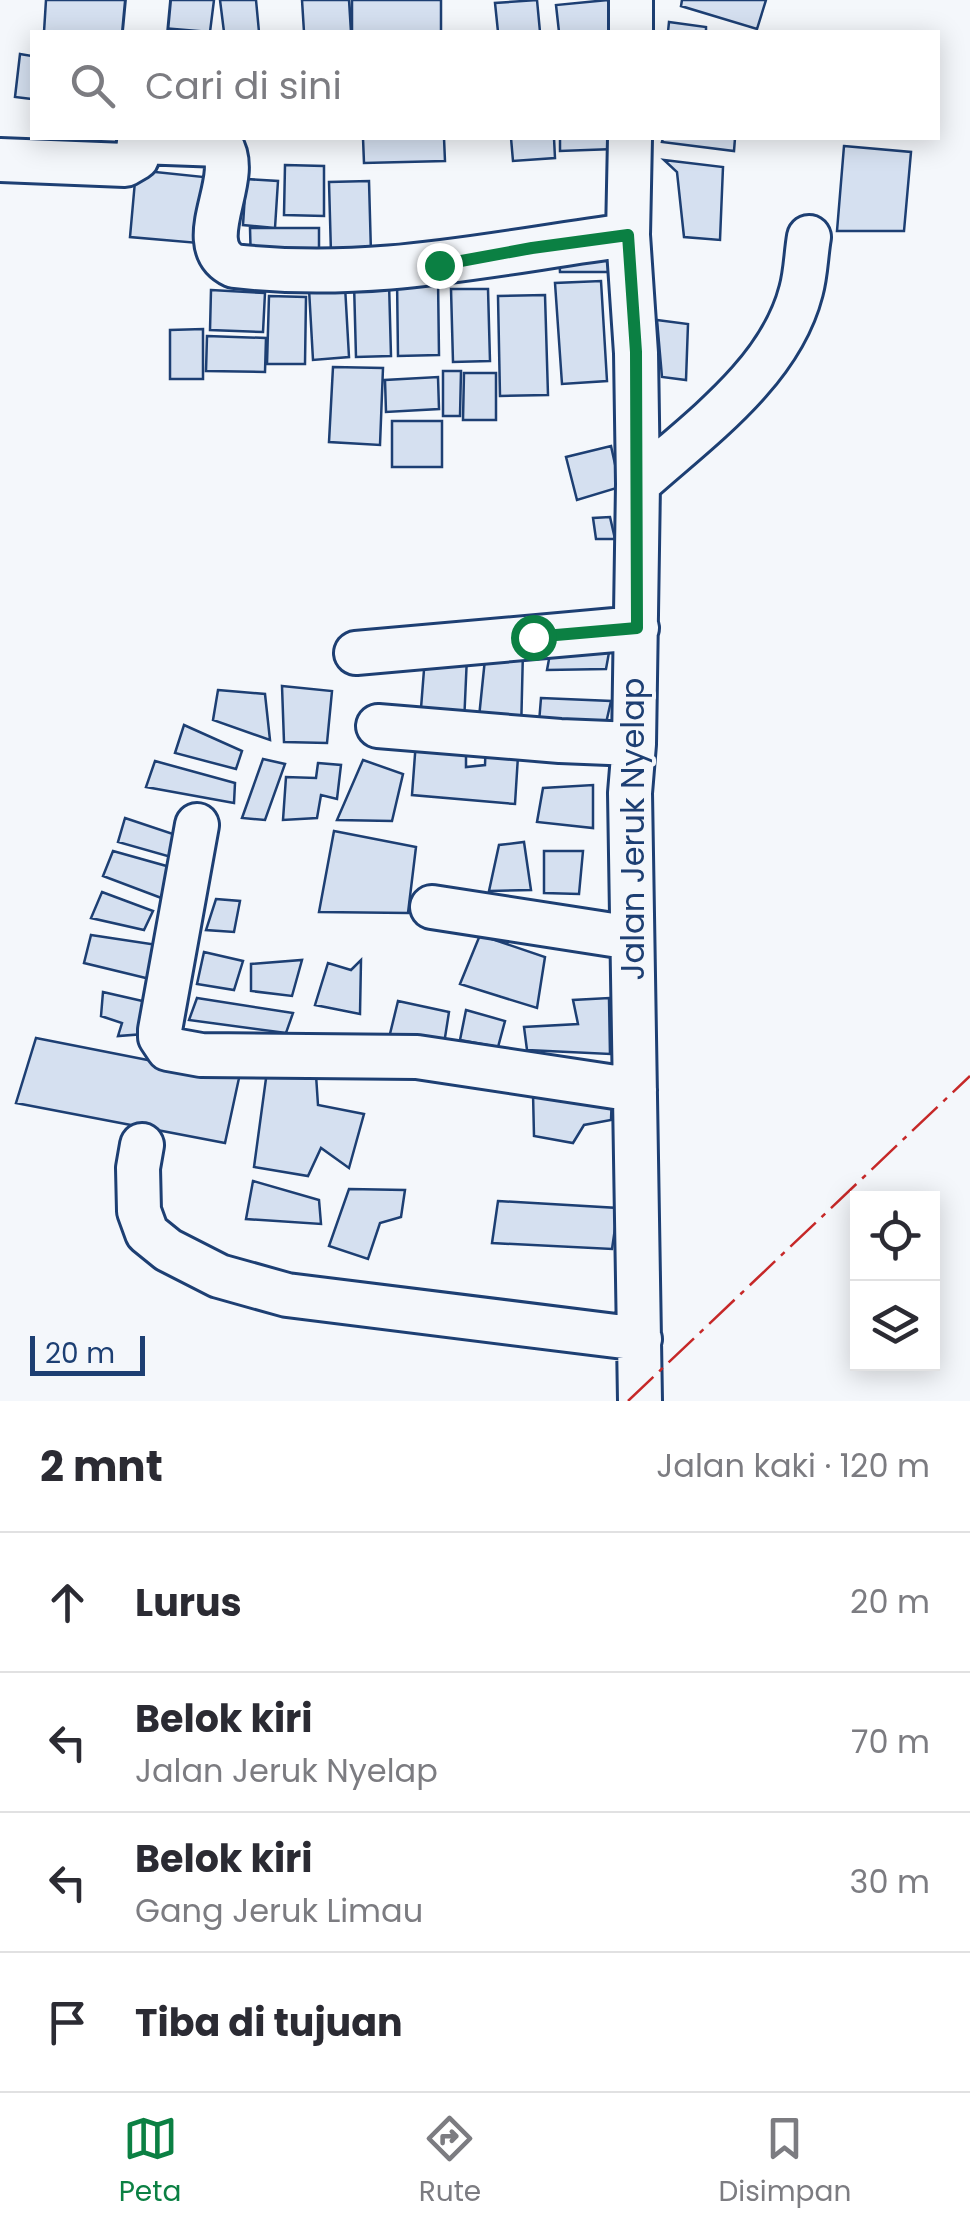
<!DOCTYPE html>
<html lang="id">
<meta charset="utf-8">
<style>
:root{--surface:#fff;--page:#f2f2f3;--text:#2b2b33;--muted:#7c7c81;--line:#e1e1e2;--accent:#0b8043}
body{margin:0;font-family:Poppins,sans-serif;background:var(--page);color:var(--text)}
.controls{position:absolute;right:30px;bottom:30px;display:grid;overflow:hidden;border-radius:0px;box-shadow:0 5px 25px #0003}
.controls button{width:90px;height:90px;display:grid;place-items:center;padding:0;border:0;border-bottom:2px solid var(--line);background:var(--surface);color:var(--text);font:50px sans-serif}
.scale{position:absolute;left:30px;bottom:25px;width:115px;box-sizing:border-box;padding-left:10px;border:5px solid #1d3f73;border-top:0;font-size:28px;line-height:35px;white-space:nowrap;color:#1d3f73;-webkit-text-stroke:8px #f4f7fb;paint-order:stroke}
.stop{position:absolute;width:30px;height:30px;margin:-22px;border:8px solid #0b8043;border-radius:50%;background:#fff}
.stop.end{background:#0b8043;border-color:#fff;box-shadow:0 2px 10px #0008}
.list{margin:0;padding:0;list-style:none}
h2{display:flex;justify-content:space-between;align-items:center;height:130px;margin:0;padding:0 40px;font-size:42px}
h2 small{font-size:32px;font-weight:400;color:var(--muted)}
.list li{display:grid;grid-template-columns:65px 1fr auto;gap:30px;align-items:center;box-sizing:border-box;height:140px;padding:0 40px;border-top:2px solid var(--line)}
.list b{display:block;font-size:38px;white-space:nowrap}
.list p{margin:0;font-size:32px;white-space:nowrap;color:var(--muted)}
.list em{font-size:32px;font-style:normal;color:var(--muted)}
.icon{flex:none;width:55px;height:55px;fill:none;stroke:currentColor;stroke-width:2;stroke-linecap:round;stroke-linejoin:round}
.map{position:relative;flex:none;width:970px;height:1401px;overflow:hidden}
.search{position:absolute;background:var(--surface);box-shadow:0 5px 25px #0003;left:30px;right:30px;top:30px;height:110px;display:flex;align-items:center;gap:25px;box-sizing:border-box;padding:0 35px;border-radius:0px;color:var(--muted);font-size:38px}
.sheet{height:690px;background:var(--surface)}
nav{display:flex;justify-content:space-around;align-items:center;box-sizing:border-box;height:140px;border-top:2px solid var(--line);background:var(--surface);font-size:28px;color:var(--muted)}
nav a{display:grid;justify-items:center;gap:5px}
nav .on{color:var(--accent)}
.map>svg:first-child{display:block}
.building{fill:#d5e0f0;stroke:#1d3f73;stroke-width:2.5}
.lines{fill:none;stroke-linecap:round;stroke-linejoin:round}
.minor-casing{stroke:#1d3f73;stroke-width:48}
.minor{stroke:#f4f7fb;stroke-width:42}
.power{stroke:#c62828;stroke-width:2.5;stroke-dasharray:35 8 5 8;stroke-linecap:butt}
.route{stroke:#0b8043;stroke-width:12}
.labels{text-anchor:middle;stroke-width:8;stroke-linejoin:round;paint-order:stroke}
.street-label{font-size:32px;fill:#1d3f73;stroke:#f4f7fb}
</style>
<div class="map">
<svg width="970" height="1401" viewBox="0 0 970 1401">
<rect width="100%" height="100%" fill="#f4f7fb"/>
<path class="building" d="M46,0H141L139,32H44Z
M152,0H214L210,32L150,27Z
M220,0H256L259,32H224Z
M302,0H349L351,32H304Z
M352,0H441V32H352Z
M537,0L540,32H498L495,3Z
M608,0L611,32H559L556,5Z
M682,0H766L757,29L681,6Z
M669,22L706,27V32H668Z
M20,54L32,56V99L15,97Z
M363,138H444L445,161L364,163Z
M511,138H554L555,158L513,161Z
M560,138H614V149L560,151Z
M663,138H735L734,151L662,142Z
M844,146L911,152L904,231H837Z
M664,160L723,167L720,240L684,237L677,172Z
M285,165L324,166V216L284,215Z
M136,170L204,177L198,243L130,237Z
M246,179L278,181L275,228L243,225Z
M369,181L371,253L331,254L329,182Z
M250,228H319V263L251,264Z
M612,252V272H560L559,253Z
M397,279H438L439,355L398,356Z
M601,281L607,381L562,384L555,283Z
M389,282L391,356L356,357L354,283Z
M345,286L349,357L313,360L309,289Z
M451,289H488L490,361L453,362Z
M211,290L265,293L263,332L210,330Z
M545,295L548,395L500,396L498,296Z
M269,296L306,297L305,364H267Z
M657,320L688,324L686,380L662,377Z
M203,329V379H170V330Z
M207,336L266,338L265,372L206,371Z
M333,367L383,368L380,445L329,442Z
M443,371H461L460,416H443Z
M464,373H496V420H463Z
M438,377L439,409L386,412L385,380Z
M392,421H442V467H392Z
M611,446L620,487L577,500L566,457Z
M610,517L615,539H596L593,518Z
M552,643L610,647L606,669L547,670Z
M486,649L523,650L521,733L478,727Z
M467,656L464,724L420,721L425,657Z
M282,686L332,691L327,743L284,742Z
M218,690L265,694L270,740L213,720Z
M541,698L611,701L602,741L538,735Z
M184,725L242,751L236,769L175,753Z
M486,740H519L515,804L412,795L416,741L466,742V767L485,765Z
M263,759L285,764L265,820L242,818Z
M363,760L403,774L392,821L337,820Z
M155,761L235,783L234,803L146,787Z
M318,763L341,765L337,799L321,795L317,818L283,820L286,777L316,778Z
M593,785V828L537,822L543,788Z
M125,818L185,838L178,859L118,842Z
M334,831L416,847L408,913L319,912Z
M524,842L531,890L489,891L499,845Z
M113,851L170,867L164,899L103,876Z
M544,851H583L579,894L544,893Z
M102,892L153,911L144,930L91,918Z
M216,899L240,901L234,932L206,930Z
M91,935L164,946L154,980L84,963Z
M480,935L545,957L537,1008L460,984Z
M204,952L243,961L234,990L197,984Z
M302,960L292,996L251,991V964Z
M361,960L360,1014L315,1005L328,963L351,970Z
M103,992L160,1005L157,1033L118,1036L122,1023L101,1016Z
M197,998L293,1013L286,1033L189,1020Z
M609,998L610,1054L527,1050L524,1027L578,1024L573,1000Z
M398,1001L449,1012L444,1044L389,1038Z
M466,1010L505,1021L498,1047L460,1040Z
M36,1038L239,1078L225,1143L16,1103Z
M267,1071L316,1075L318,1105L364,1114L349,1168L321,1148L308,1176L254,1167Z
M533,1093L612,1094L611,1120L584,1125L573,1143L534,1136Z
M253,1181L319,1200L321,1224L246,1219Z
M349,1189L405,1190L401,1217L380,1223L368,1259L329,1246Z
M498,1201L618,1208L612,1249L492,1243Z"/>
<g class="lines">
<g class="minor-casing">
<path id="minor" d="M145,32L148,0
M631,32V0
M630,138L628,235L636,353L638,484L634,744L630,793L640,1401
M0,160L125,165L137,158L139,142L221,145C244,179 189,244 234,266C373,282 492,253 628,235
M638,484C698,430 780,373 801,291C806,273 806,254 809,237
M356,653L637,628
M378,726L560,741L634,744
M197,825L160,1030V1037L168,1049L201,1055L417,1057L635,1090
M432,907L632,938
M142,1145L138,1168L139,1211L147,1233L168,1250L219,1276L287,1295L640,1339"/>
</g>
<use href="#minor" class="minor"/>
<path class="power" d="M628,1401L970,1076"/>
</g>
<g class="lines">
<path class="route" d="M439,265L532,248L628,235L636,352L637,628L533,637"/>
</g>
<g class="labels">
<g class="street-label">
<text transform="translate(633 829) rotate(-90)" y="11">Jalan Jeruk Nyelap</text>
</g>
</g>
</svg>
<div class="controls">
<button><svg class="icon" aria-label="locate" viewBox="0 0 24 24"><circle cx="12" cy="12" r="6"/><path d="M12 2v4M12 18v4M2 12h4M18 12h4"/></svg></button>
<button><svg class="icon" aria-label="layers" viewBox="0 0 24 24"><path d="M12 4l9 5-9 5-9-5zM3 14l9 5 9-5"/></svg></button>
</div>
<div class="scale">20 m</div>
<div class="stop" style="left:533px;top:637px"></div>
<div class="stop end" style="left:439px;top:265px"></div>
<div class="search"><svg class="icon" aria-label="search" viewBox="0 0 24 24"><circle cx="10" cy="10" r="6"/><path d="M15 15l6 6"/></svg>Cari di sini</div>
</div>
<section class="sheet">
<h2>2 mnt<small>Jalan kaki · 120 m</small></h2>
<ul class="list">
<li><svg class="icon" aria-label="ahead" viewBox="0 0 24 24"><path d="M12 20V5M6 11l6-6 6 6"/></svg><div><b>Lurus</b></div><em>20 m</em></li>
<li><svg class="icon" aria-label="left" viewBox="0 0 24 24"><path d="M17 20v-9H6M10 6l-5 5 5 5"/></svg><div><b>Belok kiri</b><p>Jalan Jeruk Nyelap</p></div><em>70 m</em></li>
<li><svg class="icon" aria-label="left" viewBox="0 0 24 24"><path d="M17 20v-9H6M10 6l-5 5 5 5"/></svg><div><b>Belok kiri</b><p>Gang Jeruk Limau</p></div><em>30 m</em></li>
<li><svg class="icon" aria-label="arrive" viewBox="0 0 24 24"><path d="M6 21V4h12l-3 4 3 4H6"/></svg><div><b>Tiba di tujuan</b></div></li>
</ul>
</section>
<nav>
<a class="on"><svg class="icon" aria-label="map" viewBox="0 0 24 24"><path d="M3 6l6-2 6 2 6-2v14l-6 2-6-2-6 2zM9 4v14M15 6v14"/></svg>Peta</a>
<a><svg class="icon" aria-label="directions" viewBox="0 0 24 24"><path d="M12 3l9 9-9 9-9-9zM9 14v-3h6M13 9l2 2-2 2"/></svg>Rute</a>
<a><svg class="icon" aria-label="saved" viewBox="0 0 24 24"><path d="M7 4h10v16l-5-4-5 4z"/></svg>Disimpan</a>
</nav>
